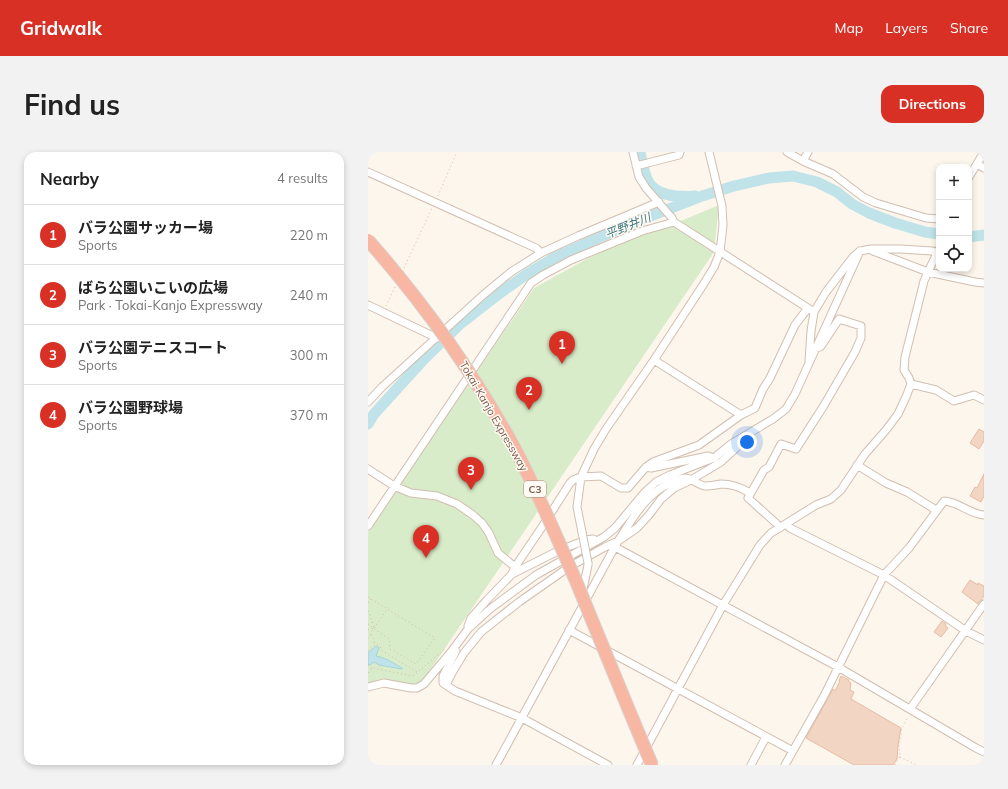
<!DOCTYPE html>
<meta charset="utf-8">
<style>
:root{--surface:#fff;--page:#f2f2f2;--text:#222;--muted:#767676;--line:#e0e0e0;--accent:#d93025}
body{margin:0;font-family:Mulish,"Noto Sans JP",sans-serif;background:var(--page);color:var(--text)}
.controls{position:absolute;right:12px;top:12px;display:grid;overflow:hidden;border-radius:8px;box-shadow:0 2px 6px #0003}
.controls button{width:36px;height:36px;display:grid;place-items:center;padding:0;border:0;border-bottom:1px solid var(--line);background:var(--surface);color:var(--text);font:20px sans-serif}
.you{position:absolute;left:379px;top:290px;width:14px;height:14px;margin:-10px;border:3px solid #fff;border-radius:50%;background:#1a73e8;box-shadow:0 0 0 6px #1a73e833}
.badge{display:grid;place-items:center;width:26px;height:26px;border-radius:50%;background:var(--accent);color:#fff;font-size:13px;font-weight:700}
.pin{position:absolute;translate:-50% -33px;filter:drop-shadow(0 1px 2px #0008)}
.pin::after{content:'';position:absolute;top:21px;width:14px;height:12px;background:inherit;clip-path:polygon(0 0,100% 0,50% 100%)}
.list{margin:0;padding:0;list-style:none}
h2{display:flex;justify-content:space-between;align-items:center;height:52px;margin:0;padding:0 16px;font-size:17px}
h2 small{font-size:13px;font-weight:400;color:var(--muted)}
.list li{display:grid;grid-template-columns:26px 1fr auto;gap:12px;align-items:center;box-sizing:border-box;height:60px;padding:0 16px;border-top:1px solid var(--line)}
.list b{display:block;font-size:15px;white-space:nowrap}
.list p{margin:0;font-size:13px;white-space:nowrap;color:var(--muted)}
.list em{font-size:13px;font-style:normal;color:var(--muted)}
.icon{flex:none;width:22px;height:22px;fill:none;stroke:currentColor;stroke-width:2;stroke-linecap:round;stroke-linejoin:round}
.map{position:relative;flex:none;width:616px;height:613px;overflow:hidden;border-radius:12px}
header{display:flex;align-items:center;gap:24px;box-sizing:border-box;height:56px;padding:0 20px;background:var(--accent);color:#fff}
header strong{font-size:19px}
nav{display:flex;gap:22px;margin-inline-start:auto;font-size:14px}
.intro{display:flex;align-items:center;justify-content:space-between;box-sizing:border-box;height:96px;padding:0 24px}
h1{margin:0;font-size:28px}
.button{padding:10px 18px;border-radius:12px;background:var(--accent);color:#fff;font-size:14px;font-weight:700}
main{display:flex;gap:24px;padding:0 24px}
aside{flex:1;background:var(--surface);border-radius:12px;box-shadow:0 2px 6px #0003}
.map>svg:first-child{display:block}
.green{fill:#d8ecc9}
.water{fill:#bfe3e8;stroke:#a5d3da}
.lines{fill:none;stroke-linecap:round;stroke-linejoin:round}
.river{stroke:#bfe3e8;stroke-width:11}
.building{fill:#f3d5c3;stroke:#e6bba3}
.street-casing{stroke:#d1beb0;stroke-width:9}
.path{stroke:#d9b8a5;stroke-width:1;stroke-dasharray:1 3;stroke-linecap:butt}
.street{stroke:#fff;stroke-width:7}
.street-bridge-casing{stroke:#d1beb0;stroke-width:9;stroke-linecap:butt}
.highway-bridge-casing{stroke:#dad1cd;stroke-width:14;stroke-linecap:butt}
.street-bridge{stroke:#fff;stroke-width:7}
.highway-bridge{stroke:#f7b7a3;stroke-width:12}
.labels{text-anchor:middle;stroke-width:3;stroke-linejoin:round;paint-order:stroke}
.shield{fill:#fffaf3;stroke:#a28b7f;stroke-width:1}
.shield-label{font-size:10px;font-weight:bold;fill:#7a5c4d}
.street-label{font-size:11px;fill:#7a5c4d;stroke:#fffaf3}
.water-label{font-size:12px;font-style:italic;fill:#437c86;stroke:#fffaf3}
</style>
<header>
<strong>Gridwalk</strong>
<nav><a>Map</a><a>Layers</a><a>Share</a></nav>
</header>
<div class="intro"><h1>Find us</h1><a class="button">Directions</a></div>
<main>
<aside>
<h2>Nearby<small>4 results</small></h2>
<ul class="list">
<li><span class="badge">1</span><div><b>バラ公園サッカー場</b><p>Sports</p></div><em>220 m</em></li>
<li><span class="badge">2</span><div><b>ばら公園いこいの広場</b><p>Park · Tokai-Kanjo Expressway</p></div><em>240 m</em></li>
<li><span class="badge">3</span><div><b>バラ公園テニスコート</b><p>Sports</p></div><em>300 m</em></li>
<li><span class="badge">4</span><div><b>バラ公園野球場</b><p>Sports</p></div><em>370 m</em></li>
</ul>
</aside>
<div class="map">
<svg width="616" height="613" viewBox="0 0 616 613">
<rect width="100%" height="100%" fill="#fdf6ec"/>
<path class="green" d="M351,53L346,100L54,530L46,533L17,527L8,529L0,532V380L166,136L257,86L308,71Z"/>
<path class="water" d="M8,494L11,496L8,504C11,505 13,505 15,506C22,508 28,513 34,516V517L11,513L6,510L2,513L0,512V501Z"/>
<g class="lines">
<path class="river" d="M272,0C277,25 278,41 308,44C315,44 321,45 327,44
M601,85L616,83
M0,272L6,262L56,207L91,173L132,141L159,122L186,106L226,88L268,69L278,66L334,44L366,34L401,26L425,24L449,30L469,40L484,52L501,61L527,71L557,80L571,82"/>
</g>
<path class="building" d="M611,277L616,280V289L611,297L602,291Z
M616,322V344L613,350L602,344L607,335L609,336Z
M602,428L610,433V431L616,434V444L610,452L594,440Z
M574,469L578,472L577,474L580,476L573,485L566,480Z
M473,524L481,528L480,529L483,531L482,538L486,540L483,547L533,576L530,593L529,607L525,613H486L438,586L465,537L467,539L472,529H471Z"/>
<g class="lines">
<g class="street-casing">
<path id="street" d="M265,0L271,25L278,36L304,66L306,70L446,160
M419,0L435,9L465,22L495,45L508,51L558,66L571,67
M435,9L440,0
M609,12L616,16
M268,14L311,3L312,0
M0,20L168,96L173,101
M601,25L616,0
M505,99L560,120L607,130L616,131
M0,153L69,186
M286,208L373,263
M441,209L443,179L446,160L458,140L485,105L492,99L503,97H533L564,99L569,101
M543,232L568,238L586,249L606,243L616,248
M0,250L14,235L114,144L143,120L173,101L210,84L291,50
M489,313L518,331L539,340L568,358
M278,315L283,316L340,304L343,305
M0,317L26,334L43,341L69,344L89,352L105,363L114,371L121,381L130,401L147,415
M418,372L422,376L516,423L598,479L616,488
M0,374L163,131L175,123L203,108L274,79L306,70
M412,376L409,372L380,346L396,318L401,315L413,292L428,297L455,255L487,200L493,186V174L471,167L453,194L452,195
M214,380L209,355L213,325L233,324L253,336H260L278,315L285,310L331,293L373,263L387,256L395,237L402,226L427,173L440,156
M247,395L470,515L608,596L616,600
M144,422L147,415L174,375L202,331L205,328L213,325L226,297L238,277L286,208L335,133L346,115L352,100L355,73L354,54L341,0
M214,442L220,413V411
M100,474L103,466L119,448L144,422L192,398L218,388L225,387L229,389
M201,478L425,599
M88,499L75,524V531L87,539L154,566L240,613
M78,533L84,521L96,501L113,480L151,450L201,415L237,395L250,389L269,376L281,363L293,347L306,336L323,328L353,310L378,287
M0,535L16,531L43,536H49L56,532L83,500L100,477L122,457L168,423L236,385L247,376L277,340L288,330L302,323L346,306L363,292L405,267L418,257L427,242L492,99
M542,557L616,452
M128,613L250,389C264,368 276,344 300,332C305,329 311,326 317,326C324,326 330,333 337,334C342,334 348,333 353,332C363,332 374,336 382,341
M269,613L355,453L392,393L403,381L448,353L463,347L473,338L497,302L518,278L530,262L538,245L543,232L541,226L536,218L537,205L556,129L560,120L571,97
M383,613L398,585
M417,613L456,544L516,423L541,396L576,349C589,349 601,362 616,363"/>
</g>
<path class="path" d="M70,44L89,0
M36,116L64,56
M18,154L27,135
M0,445L18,456
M0,451L3,447
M0,459L1,460L6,475
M0,472L21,487L22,497L48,512L67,486L19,457C13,467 6,476 0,486
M0,478L6,476
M3,483L6,487V492
M0,499L8,492L12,494L13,498L49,520
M0,513L4,516
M0,521L4,516L45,524L77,497
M532,605L548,613
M527,613L532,604L531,595L534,576L540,565"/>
<use href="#street" class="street"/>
<g class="street-bridge-casing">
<path id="street-bridge" d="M214,380L220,411"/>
</g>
<g class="highway-bridge-casing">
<path id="highway-bridge" d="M0,88C57,153 105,220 146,295C169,338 188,384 208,429C233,490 258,552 284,613"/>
</g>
<use href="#street-bridge" class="street-bridge"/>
<use href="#highway-bridge" class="highway-bridge"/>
</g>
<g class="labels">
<rect class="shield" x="156" y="329" width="22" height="16" rx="3"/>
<g class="shield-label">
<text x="167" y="341">C3</text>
</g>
<g class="street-label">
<text transform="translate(126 264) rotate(60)" y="4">Tokai-Kanjo Expressway</text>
</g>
<g class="water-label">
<text transform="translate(260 74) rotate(-22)" y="4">平野井川</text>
</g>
</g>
</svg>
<div class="controls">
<button>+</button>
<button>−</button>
<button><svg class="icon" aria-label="locate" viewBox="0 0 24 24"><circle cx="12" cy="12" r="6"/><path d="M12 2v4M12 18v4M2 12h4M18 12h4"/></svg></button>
</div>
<div class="you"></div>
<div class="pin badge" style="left:194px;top:212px">1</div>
<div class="pin badge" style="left:161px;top:258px">2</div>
<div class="pin badge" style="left:103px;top:338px">3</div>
<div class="pin badge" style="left:58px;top:406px">4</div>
</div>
</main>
